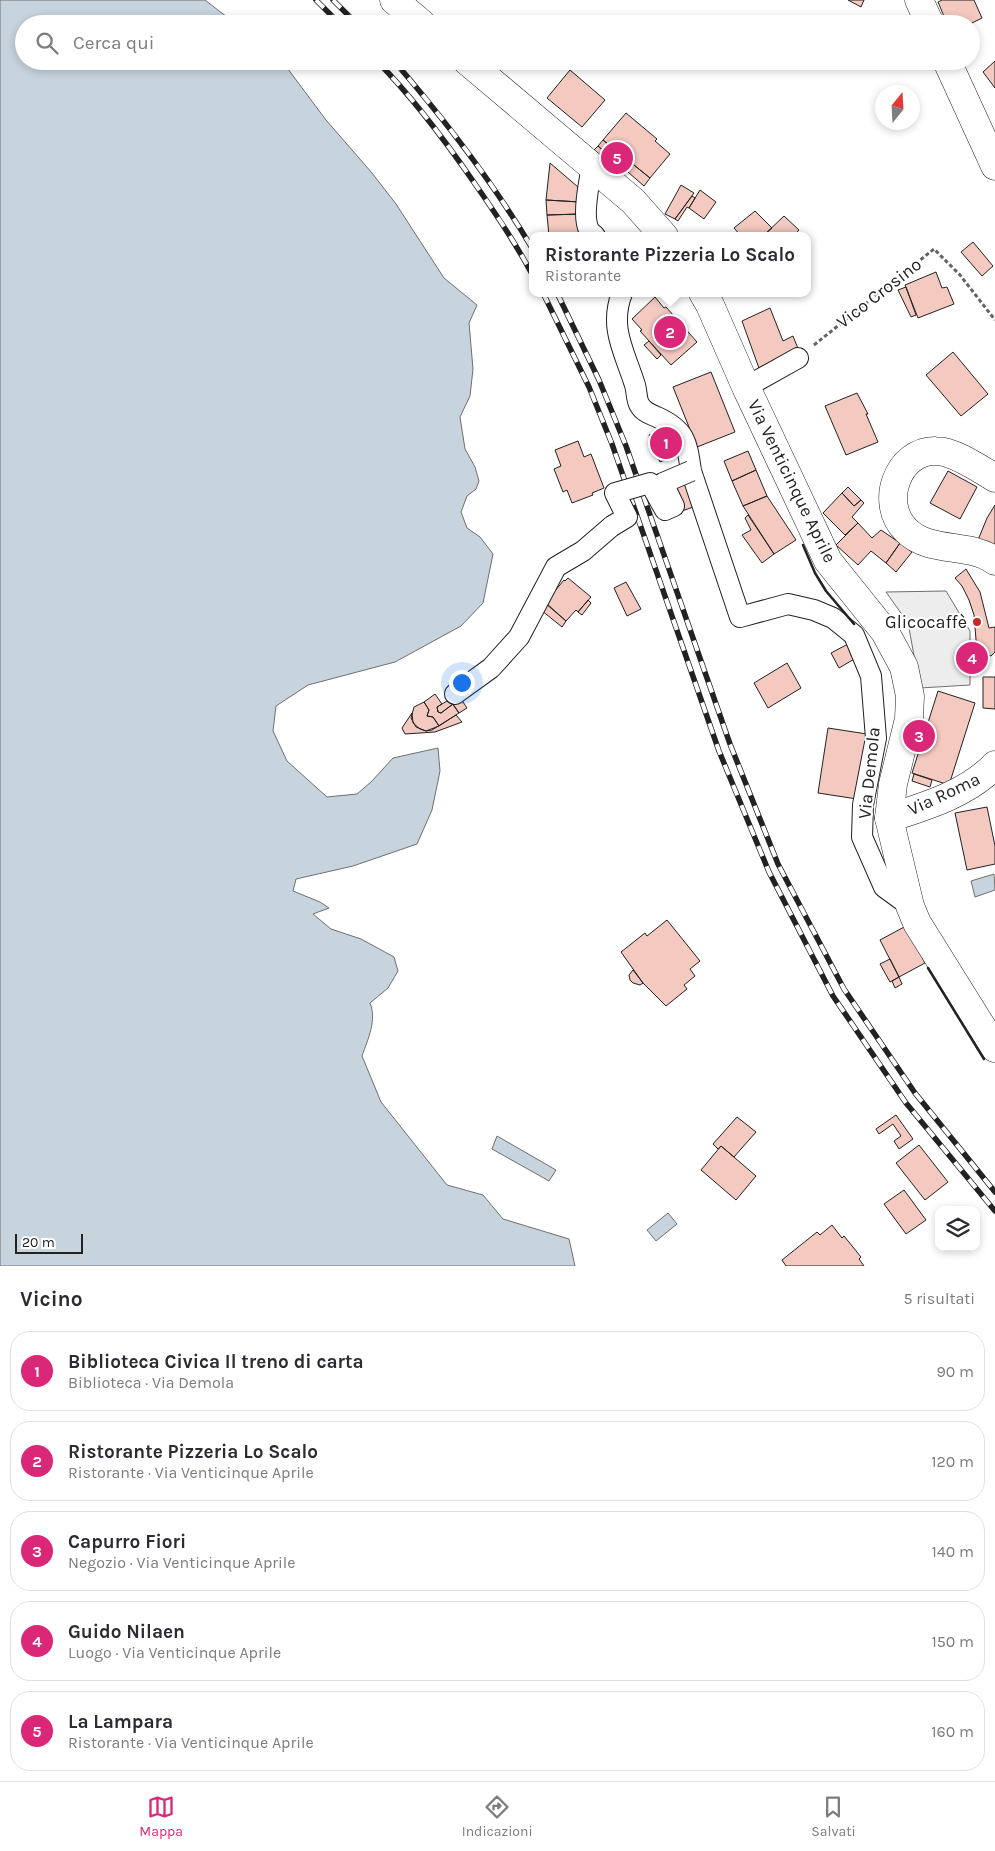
<!DOCTYPE html>
<html lang="it">
<meta charset="utf-8">
<style>
:root{--surface:#fff;--page:#f2f2f3;--text:#2b2b33;--muted:#7c7c81;--line:#e1e1e2;--accent:#db2777}
body{margin:0;font-family:Karla,sans-serif;background:var(--page);color:var(--text)}
.controls{position:absolute;right:15px;bottom:15px;display:grid;overflow:hidden;border-radius:10px;box-shadow:0 2px 8px #0003}
.controls button{width:45px;height:45px;display:grid;place-items:center;padding:0;border:0;border-bottom:1px solid var(--line);background:var(--surface);color:var(--text);font:25px sans-serif}
.compass{position:absolute;left:875px;top:85px;width:45px;height:45px;border-radius:50%;background:var(--surface);box-shadow:0 2px 8px #0003;rotate:18deg}
.scale{position:absolute;left:15px;bottom:12px;width:68px;box-sizing:border-box;padding-left:5px;border:2px solid #222;border-top:0;font-size:14px;line-height:18px;white-space:nowrap;color:#222;-webkit-text-stroke:4px #fff;paint-order:stroke}
.you{position:absolute;left:461px;top:682px;width:18px;height:18px;margin:-12px;border:4px solid #fff;border-radius:50%;background:#1a73e8;box-shadow:0 0 0 8px #1a73e833}
.badge{display:grid;place-items:center;width:32px;height:32px;border-radius:50%;background:var(--accent);color:#fff;font-size:16px;font-weight:700}
.pin{position:absolute;translate:-50% -50%;border:2px solid #fff;box-shadow:0 1px 5px #0006}
.popup{position:absolute;left:529px;top:232px;width:282px;height:65px;box-sizing:border-box;display:grid;place-content:center;border-radius:10px;background:var(--surface);filter:drop-shadow(0 1px 4px #0005);font-size:16px;white-space:nowrap;color:var(--muted)}
.popup b{font-size:19px;color:var(--text)}
.popup::after{content:'';position:absolute;left:50%;top:100%;margin-left:-10px;border:10px solid transparent;border-top-color:var(--surface)}
.list{margin:0;padding:0;list-style:none}
h2{display:flex;justify-content:space-between;align-items:center;height:65px;margin:0;padding:0 20px;font-size:21px}
h2 small{font-size:16px;font-weight:400;color:var(--muted)}
.list li{display:grid;grid-template-columns:32px 1fr auto;gap:15px;align-items:center;box-sizing:border-box;height:80px;margin:0 10px 10px;padding:0 10px;border:1px solid var(--line);border-radius:20px}
.list b{display:block;font-size:19px;white-space:nowrap}
.list p{margin:0;font-size:16px;white-space:nowrap;color:var(--muted)}
.list em{font-size:16px;font-style:normal;color:var(--muted)}
.icon{flex:none;width:28px;height:28px;fill:none;stroke:currentColor;stroke-width:2;stroke-linecap:round;stroke-linejoin:round}
.map{position:relative;flex:none;width:995px;height:1266px;overflow:hidden}
.search{position:absolute;background:var(--surface);box-shadow:0 2px 8px #0003;left:15px;right:15px;top:15px;height:55px;display:flex;align-items:center;gap:12px;box-sizing:border-box;padding:0 18px;border-radius:28px;color:var(--muted);font-size:19px}
.sheet{height:515px;background:var(--surface)}
nav{display:flex;justify-content:space-around;align-items:center;box-sizing:border-box;height:70px;border-top:1px solid var(--line);background:var(--surface);font-size:14px;color:var(--muted)}
nav a{display:grid;justify-items:center;gap:2px}
nav .on{color:var(--accent)}
.map>svg:first-child{display:block}
.parking{fill:#ededed;stroke:#6f6f6f}
.water{fill:#c7d3dd;stroke:#6f6f6f}
.building{fill:#f3c9c0;stroke:#222}
.lines{fill:none;stroke-linecap:round;stroke-linejoin:round}
.street-casing{stroke:#222;stroke-width:22}
.secondary-casing{stroke:#222;stroke-width:29}
.primary-casing{stroke:#222;stroke-width:29}
.path{stroke:#646464;stroke-width:3;stroke-dasharray:4 2.5;stroke-linecap:butt}
.street{stroke:#fff;stroke-width:20}
.secondary{stroke:#fff;stroke-width:28}
.primary{stroke:#fff;stroke-width:28}
.rail-casing{stroke:#222;stroke-width:5.5}
.rail{stroke:#fff;stroke-width:4;stroke-dasharray:11;stroke-linecap:butt}
.street-bridge-casing{stroke:#222;stroke-width:22;stroke-linecap:butt}
.street-bridge{stroke:#fff;stroke-width:20}
.wall{stroke:#222;stroke-width:2.5}
.poi-dot{fill:#c62828;stroke:#fff;stroke-width:2}
.labels{text-anchor:middle;stroke-width:4;stroke-linejoin:round;paint-order:stroke}
.street-label{font-size:18px;fill:#222;stroke:#fff}
.poi-label{font-size:18px;fill:#222;stroke:#fff;text-anchor:end}
</style>
<div class="map">
<svg width="995" height="1266" viewBox="0 0 995 1266">
<rect width="100%" height="100%" fill="#fff"/>
<path class="parking" d="M946,591L970,631V685L920,688L908,623L886,592Z"/>
<path class="water" d="M0,0H205L236,24H24V61H282L326,120L372,173L396,204L444,278L477,305L469,323L473,369L470,396L460,417L465,449L475,467L479,481L476,489L467,496L461,512L467,528L480,537L493,554L483,603L461,626L395,662L308,685L276,706L273,731L287,761L327,797L357,794L371,782L393,758L438,748L440,771L432,810L417,844L353,866L296,879L293,891L320,902L329,908L313,914L331,929L361,939L394,957L398,971L388,988L370,1003C377,1020 368,1039 362,1056L381,1102L447,1185L483,1195L503,1219L569,1239L575,1266H0Z
M994,874L995,890L975,897L971,881Z
M497,1136L556,1170L549,1181L492,1149Z
M668,1213L677,1224L656,1241L647,1230Z"/>
<path class="building" d="M848,0H864L861,7Z
M942,0H974L982,18L970,24H951L949,19L946,21L938,2Z
M945,18L946,21L949,19L951,24H944L942,19Z
M995,61V88L983,72Z
M570,70L605,100L582,127L547,98Z
M626,113L657,139L655,141L670,154L650,178L603,140Z
M603,140L650,178L644,186L598,146Z
M598,146L610,157L607,160L594,150Z
M550,163L578,187L580,202L546,200Z
M681,185L694,193L675,219L665,214Z
M700,190L716,202L704,219L689,208Z
M692,196L695,198L689,208L687,207L678,221L675,219Z
M546,200L580,202L581,214L547,215Z
M755,211L772,228L763,236H741L734,228Z
M581,214L583,236H549L547,215Z
M784,216L799,230L793,236H763Z
M973,242L993,266L982,276L961,252Z
M936,272L942,288L947,287L954,304L918,318L905,285Z
M906,287L916,315L911,317L898,290Z
M655,297L664,308L666,307L697,342L671,365L640,331L642,330L632,319Z
M770,308L783,341L793,336L799,351L760,371L742,321Z
M649,341L661,355L657,359L644,345Z
M953,352L988,394L961,416L926,375Z
M711,372L735,432L697,447L673,387Z
M857,393L868,414H866L878,442L846,455L825,406Z
M668,428L679,454L660,462L649,435Z
M578,441L584,457L591,454L604,488L592,493L593,495L572,503L567,490L563,492L554,469L561,466L555,450Z
M748,451L756,470L732,481L724,461Z
M756,470L767,496L743,506L732,481Z
M948,471L977,487L960,519L930,503Z
M685,484L696,506L682,511L674,488Z
M848,487L861,500L854,506L842,493Z
M842,493L854,506L861,500L864,503L852,517L858,523L845,535L823,513Z
M767,496L796,540L774,554L743,506Z
M995,505V547L978,540L987,518Z
M748,515L774,554L762,563L742,535L751,530L745,518Z
M858,523L872,538L881,530L900,543L886,563L871,551L858,565L836,545Z
M900,543L912,552L896,572L886,563Z
M966,569L980,592L989,628L995,627V652L991,656L977,652L974,615L969,600L962,586L955,578Z
M568,578L591,597L578,612L576,610L566,621L545,603L564,580L565,581Z
M626,582L641,609L627,616L614,588Z
M588,600L591,603L582,615L578,612Z
M546,603L566,621L562,627L541,610Z
M848,644L856,658L839,668L831,653Z
M787,663L801,688L768,708L754,683Z
M983,677H995V709L983,708Z
M938,691L975,703L949,785L912,773Z
M435,694L442,704L437,707L438,712L441,713L453,704L459,713L439,726L433,717L427,716L429,710L424,702Z
M459,696L467,708L459,713L451,702Z
M447,701H450L453,704L441,713L438,712L437,707Z
M424,702L429,710L427,716L433,717L439,726L426,731L416,727L411,718L414,707Z
M412,713L413,723L420,729L426,731L432,730L456,715L462,722L435,732L405,734L402,728Z
M828,728L867,734L857,799L818,793Z
M914,774L932,780L930,787L912,781Z
M987,807L995,846V864L967,870L955,813Z
M667,920L700,961L690,969L695,976L684,985L687,989L666,1006L643,983L621,952L645,933L647,936Z
M906,926L925,963L899,977L880,940Z
M890,959L899,977L890,982L880,964Z
M633,970L643,983L640,985L633,983L630,980L629,975Z
M899,977L902,984L895,988L892,981Z
M896,1115L913,1139L899,1149L894,1141L901,1136L893,1124L879,1134L876,1129Z
M737,1117L756,1132L734,1157L721,1146L718,1149L713,1144Z
M919,1145L948,1182L925,1200L896,1163Z
M721,1146L756,1176L736,1200L701,1170Z
M904,1190L926,1220L906,1234L884,1204Z
M832,1225L842,1238L844,1236L861,1257L859,1259L864,1266H786L782,1260L817,1232L820,1235Z"/>
<g class="lines">
<g class="street-casing">
<path id="street" d="M592,167C589,182 582,217 589,230C591,233 593,234 595,236
M622,293C609,327 624,351 634,382C637,389 636,398 639,404C643,412 650,414 657,417C686,430 687,443 691,471L740,617L788,604L814,610L833,618L854,635L871,676L876,738L863,805L862,837L884,887L910,906
M746,387L798,358
M455,694L491,668L519,637L556,567L583,551L612,526"/>
</g>
<g class="secondary-casing">
<path id="secondary" d="M919,0L930,24
M947,61L995,166
M995,478C980,469 954,451 936,451C897,450 879,504 906,530C929,554 970,542 995,561
M889,818C926,806 967,794 995,765"/>
</g>
<g class="primary-casing">
<path id="primary" d="M394,0L422,24
M467,61L633,201L664,236
M703,293L710,305L746,387L828,561L885,632L904,667L910,696L909,719L893,784L889,818L910,906L917,923L995,1048"/>
</g>
<path class="path" d="M814,345L934,249L960,275L995,320"/>
<use href="#street" class="street"/>
<use href="#secondary" class="secondary"/>
<use href="#primary" class="primary"/>
<g class="rail-casing">
<path id="rail" d="M316,0L340,24
M333,0L357,24
M377,61C413,98 444,139 473,181C494,211 515,242 532,274
M394,61C445,120 492,181 532,248
M543,293L589,387L612,444L719,751L769,872L833,996L906,1103L995,1211
M557,293L599,380L626,446L730,744L778,864L844,989L915,1093L995,1192"/>
</g>
<use href="#rail" class="rail"/>
<g class="street-bridge-casing">
<path id="street-bridge" d="M612,526L627,517L615,493L650,483L665,510L674,506L663,483L691,471"/>
</g>
<use href="#street-bridge" class="street-bridge"/>
<path class="wall" d="M803,545L815,573L826,591L854,624
M928,968L984,1059"/>
</g>
<circle class="poi-dot" cx="977" cy="622" r="5"/>
<g class="labels">
<g class="street-label">
<text transform="translate(879 293) rotate(-38)" y="6">Vico Crosino</text>
<text transform="translate(792 481) rotate(64)" y="6">Via Venticinque Aprile</text>
<text transform="translate(869 773) rotate(-84)" y="6">Via Demola</text>
<text transform="translate(944 794) rotate(-25)" y="6">Via Roma</text>
</g>
<g class="poi-label">
<text x="967" y="628">Glicocaffè</text>
</g>
</g>
</svg>
<div class="controls">
<button><svg class="icon" aria-label="layers" viewBox="0 0 24 24"><path d="M12 4l9 5-9 5-9-5zM3 14l9 5 9-5"/></svg></button>
</div>
<svg class="compass" viewBox="-18 -18 36 36"><path d="M0-13l5 13h-10z" fill="#e53935"/><path d="M0 13l5-13h-10z" fill="#7c7c81"/></svg>
<div class="scale">20 m</div>
<div class="you"></div>
<div class="pin badge" style="left:666px;top:443px">1</div>
<div class="pin badge" style="left:670px;top:332px">2</div>
<div class="popup"><b>Ristorante Pizzeria Lo Scalo</b>Ristorante</div>
<div class="pin badge" style="left:919px;top:736px">3</div>
<div class="pin badge" style="left:972px;top:658px">4</div>
<div class="pin badge" style="left:617px;top:158px">5</div>
<div class="search"><svg class="icon" aria-label="search" viewBox="0 0 24 24"><circle cx="10" cy="10" r="6"/><path d="M15 15l6 6"/></svg>Cerca qui</div>
</div>
<section class="sheet">
<h2>Vicino<small>5 risultati</small></h2>
<ul class="list">
<li><span class="badge">1</span><div><b>Biblioteca Civica Il treno di carta</b><p>Biblioteca · Via Demola</p></div><em>90 m</em></li>
<li><span class="badge">2</span><div><b>Ristorante Pizzeria Lo Scalo</b><p>Ristorante · Via Venticinque Aprile</p></div><em>120 m</em></li>
<li><span class="badge">3</span><div><b>Capurro Fiori</b><p>Negozio · Via Venticinque Aprile</p></div><em>140 m</em></li>
<li><span class="badge">4</span><div><b>Guido Nilaen</b><p>Luogo · Via Venticinque Aprile</p></div><em>150 m</em></li>
<li><span class="badge">5</span><div><b>La Lampara</b><p>Ristorante · Via Venticinque Aprile</p></div><em>160 m</em></li>
</ul>
</section>
<nav>
<a class="on"><svg class="icon" aria-label="map" viewBox="0 0 24 24"><path d="M3 6l6-2 6 2 6-2v14l-6 2-6-2-6 2zM9 4v14M15 6v14"/></svg>Mappa</a>
<a><svg class="icon" aria-label="directions" viewBox="0 0 24 24"><path d="M12 3l9 9-9 9-9-9zM9 14v-3h6M13 9l2 2-2 2"/></svg>Indicazioni</a>
<a><svg class="icon" aria-label="saved" viewBox="0 0 24 24"><path d="M7 4h10v16l-5-4-5 4z"/></svg>Salvati</a>
</nav>
